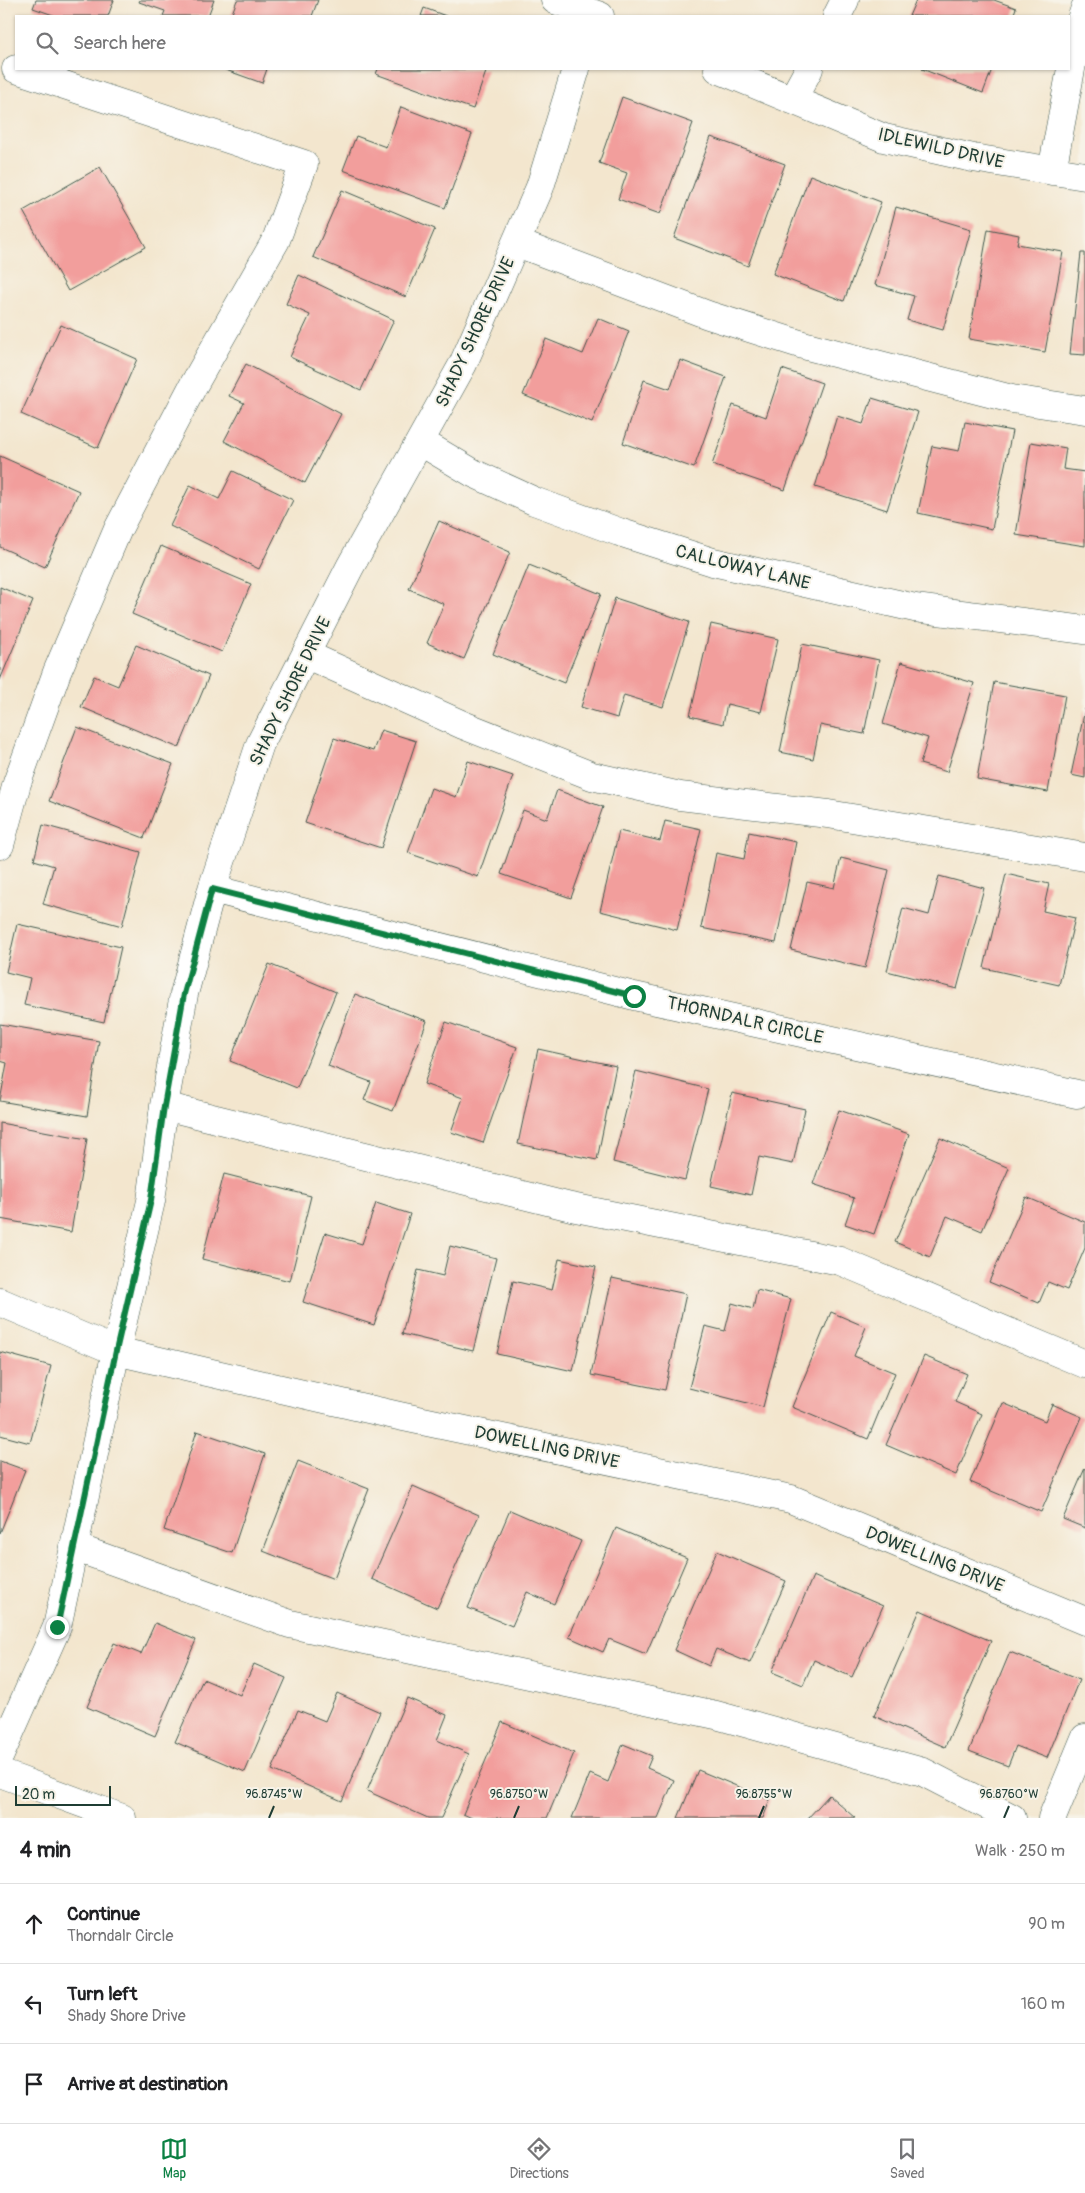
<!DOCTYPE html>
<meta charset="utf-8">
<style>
:root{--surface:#fff;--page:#f2f2f2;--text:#202124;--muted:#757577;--line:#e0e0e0;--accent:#0b8043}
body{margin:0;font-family:Pangolin,sans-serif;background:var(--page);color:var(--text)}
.scale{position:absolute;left:15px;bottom:12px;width:96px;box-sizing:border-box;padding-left:5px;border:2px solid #1f3d34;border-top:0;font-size:14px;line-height:18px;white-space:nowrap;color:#1f3d34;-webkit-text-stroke:4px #f7f3e8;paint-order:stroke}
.stop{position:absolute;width:15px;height:15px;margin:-11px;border:4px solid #0b8043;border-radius:50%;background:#fff}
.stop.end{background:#0b8043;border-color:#fff;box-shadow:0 1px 5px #0008}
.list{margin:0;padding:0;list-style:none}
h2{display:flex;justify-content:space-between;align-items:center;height:65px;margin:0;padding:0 20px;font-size:21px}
h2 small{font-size:16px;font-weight:400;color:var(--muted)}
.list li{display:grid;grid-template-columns:32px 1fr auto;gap:15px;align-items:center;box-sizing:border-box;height:80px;padding:0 20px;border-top:1px solid var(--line)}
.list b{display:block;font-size:19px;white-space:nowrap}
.list p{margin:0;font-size:16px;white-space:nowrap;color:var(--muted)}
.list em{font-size:16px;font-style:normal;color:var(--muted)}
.icon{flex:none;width:28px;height:28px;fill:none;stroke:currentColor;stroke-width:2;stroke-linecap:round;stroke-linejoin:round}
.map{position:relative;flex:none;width:1085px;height:1818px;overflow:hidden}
.search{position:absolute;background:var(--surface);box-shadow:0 1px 4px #0004;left:15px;right:15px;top:15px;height:55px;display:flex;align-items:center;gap:12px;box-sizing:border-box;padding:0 18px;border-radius:0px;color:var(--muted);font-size:19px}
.sheet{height:305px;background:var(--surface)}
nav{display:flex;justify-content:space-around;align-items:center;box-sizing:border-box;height:70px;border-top:1px solid var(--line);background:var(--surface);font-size:14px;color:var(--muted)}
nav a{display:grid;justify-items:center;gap:2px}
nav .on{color:var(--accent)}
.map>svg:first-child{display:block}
.building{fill:#f29e9c}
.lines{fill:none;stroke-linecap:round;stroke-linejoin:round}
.minor-casing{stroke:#3f564b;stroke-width:29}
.minor{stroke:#fff;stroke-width:28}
.route{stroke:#0b8043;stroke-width:6}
.ticks{fill:none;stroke:#1f3d34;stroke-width:2}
.labels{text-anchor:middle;stroke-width:4;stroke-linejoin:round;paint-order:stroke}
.street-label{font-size:18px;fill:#1f3d34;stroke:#f7f3e8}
.ticks-label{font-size:12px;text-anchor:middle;fill:#1f3d34;stroke:#f7f3e8;stroke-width:4;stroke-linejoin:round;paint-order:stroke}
</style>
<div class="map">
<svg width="1085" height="1818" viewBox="0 0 1085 1818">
<rect width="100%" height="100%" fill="#f7f3e8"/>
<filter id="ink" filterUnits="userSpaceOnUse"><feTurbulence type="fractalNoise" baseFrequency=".02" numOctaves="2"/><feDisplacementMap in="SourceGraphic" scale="10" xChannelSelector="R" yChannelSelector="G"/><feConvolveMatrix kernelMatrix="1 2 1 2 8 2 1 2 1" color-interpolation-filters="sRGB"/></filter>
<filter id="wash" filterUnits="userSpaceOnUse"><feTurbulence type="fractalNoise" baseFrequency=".0096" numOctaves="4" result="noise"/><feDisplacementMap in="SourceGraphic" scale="20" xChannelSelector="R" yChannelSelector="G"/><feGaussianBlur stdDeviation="1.12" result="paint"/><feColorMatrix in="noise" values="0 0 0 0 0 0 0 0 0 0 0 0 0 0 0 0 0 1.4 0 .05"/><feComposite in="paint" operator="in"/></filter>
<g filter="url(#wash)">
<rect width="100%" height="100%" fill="#f3e6ce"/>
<g id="blocks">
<path class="building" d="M36,0H114L108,16H56L33,8Z
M140,0H214L208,16H163L165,11L139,2Z
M237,0H318L312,16H231Z
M916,0H994L1016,8L1013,16H909Z
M424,8L446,16H421Z
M223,69H267L262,83Z
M378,69H487L473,109L376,74Z
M922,69H992L983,93Z
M622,97L693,123L660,214L618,199L627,173L599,163Z
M401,107L472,134L445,208L343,170L356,136L386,147Z
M711,137L785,164L748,266L674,238Z
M100,167L146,247L68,291L23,211Z
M810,175L881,202L844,301L773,274Z
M342,190L435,229L406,297L313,257Z
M896,207L971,229L943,330L907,320L914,296L875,285Z
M988,229L1019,235L1017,244L1063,252L1045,352L969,339Z
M1081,253H1085V355L1070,354Z
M299,275L394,320L361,390L290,357L310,315L286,304Z
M598,318L629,331L592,423L523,395L546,339L583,354Z
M61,325L137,359L98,448L21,414Z
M680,360L726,377L694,468L623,443L644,380L670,389Z
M246,364L341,414L305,483L224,441L244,403L229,396Z
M782,369L822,383L785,490L712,465L733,405L766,417Z
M872,398L918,412L887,510L815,487L837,416L863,424Z
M965,422L1012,431L992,529L918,513L932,446L959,451Z
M1031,442L1066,448L1063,469L1085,472V546L1016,535Z
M0,456L79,491L45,567L0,547Z
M233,471L293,500L259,569L170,526L190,485L219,499Z
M439,521L510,552L464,659L427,643L444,604L409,589Z
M161,546L251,584L222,652L132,614Z
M529,565L601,594L564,683L493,654Z
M0,587L33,601L0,680Z
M615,598L689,622L663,707L624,695L617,718L581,707Z
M711,624L778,639L761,712L727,704L723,724L690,716Z
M802,644L879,660L864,734L820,725L813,759L780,752Z
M136,645L209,676L179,748L81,707L94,676L118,686Z
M901,662L974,683L947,772L920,764L928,738L883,724Z
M994,682L1065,695L1048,792L977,779Z
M1085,709V778L1071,775Z
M77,727L173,764L144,838L49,801Z
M381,730L416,741L381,848L305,823L334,738L373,751Z
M468,761L513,776L478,877L408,853L431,788L456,797Z
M557,790L603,807L571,898L501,874L523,810L547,819Z
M665,821L701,829L677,930L600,911L619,831L660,841Z
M43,825L141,852L122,926L43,904L54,866L34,860Z
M749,832L796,842L776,943L701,928L716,853L744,859Z
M841,858L889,870L865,968L791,950L807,882L834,888Z
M1006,874L1049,884L1043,911L1075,918L1059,985L984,968Z
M939,876L984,888L957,989L887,971L903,908L929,915Z
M17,924L121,947L104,1022L24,1005L30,978L6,972Z
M269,964L336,992L297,1088L230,1061Z
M355,994L427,1021L393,1111L364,1100L371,1082L328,1066Z
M446,1022L517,1047L483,1143L451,1132L463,1098L424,1084Z
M0,1024L99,1041L87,1116L0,1101L7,1063L0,1061Z
M538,1049L616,1066L597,1160L518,1144Z
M636,1071L708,1089L685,1180L613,1162Z
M732,1093L805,1109L793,1164L759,1157L751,1195L711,1186Z
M839,1110L909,1134L874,1234L845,1224L854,1198L813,1184Z
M0,1123L87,1139L71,1232L0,1219Z
M940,1138L1009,1168L982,1231L947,1216L930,1257L895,1242Z
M224,1174L311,1196L290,1281L202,1259Z
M1026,1197L1085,1222V1248L1067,1290L1048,1282L1039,1303L989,1282Z
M376,1203L410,1214L374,1325L303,1302L325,1233L362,1244Z
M450,1246L496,1258L473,1351L402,1334L418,1270L443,1276Z
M559,1259L596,1267L573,1371L497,1354L513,1281L552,1290Z
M612,1278L686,1294L665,1390L591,1375Z
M757,1290L791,1299L763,1407L689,1388L705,1326L725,1331L732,1303L753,1309Z
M831,1312L866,1327L854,1356L895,1373L868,1439L792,1407Z
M0,1352L51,1366L30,1443L0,1435Z
M924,1356L967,1374L955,1402L982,1414L956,1475L886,1445Z
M1003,1403L1045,1421L1052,1404L1082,1417L1041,1512L970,1482Z
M197,1431L265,1454L232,1553L164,1530Z
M0,1461L25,1470L0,1533Z
M298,1461L369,1489L334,1579L263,1551Z
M1085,1468V1528L1063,1519Z
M413,1486L479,1515L437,1608L372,1579Z
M510,1510L581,1541L554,1604L527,1592L512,1626L468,1608Z
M616,1528L687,1558L646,1654L609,1639L603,1652L569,1637Z
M717,1551L786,1581L750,1663L716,1649L709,1666L674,1650Z
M813,1576L883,1606L852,1677L814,1660L803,1685L772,1672Z
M920,1610L991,1641L945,1747L874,1716Z
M155,1623L196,1640L155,1736L87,1707L114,1643L141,1654Z
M1010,1652L1079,1680L1047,1758L1016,1746L1008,1766L969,1751Z
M254,1664L286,1678L245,1772L175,1742L203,1679L240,1695Z
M337,1693L380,1712L342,1801L272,1770L298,1710L325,1721Z
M407,1698L447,1715L437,1740L469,1754L441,1818H428L367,1791Z
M502,1722L574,1753L547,1818H472L463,1814Z
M623,1744L652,1756L647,1768L674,1780L658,1818H572L590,1774L608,1782Z
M698,1770L770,1800L763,1818H678Z
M829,1795L855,1818H808Z"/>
</g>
</g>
<g filter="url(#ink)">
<use href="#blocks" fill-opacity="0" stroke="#3f564b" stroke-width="1"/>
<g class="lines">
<g class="minor-casing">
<path id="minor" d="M555,0L600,16
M837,16L845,0
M718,69L884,138L973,158L1085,176
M792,100L809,69
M1052,171L1079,26L1085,8
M517,243L708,315L803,345L1012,399L1085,410
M421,442L473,473L534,501L619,532L713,562L915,608L1085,630
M307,655L463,725L592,776L680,796L828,814L1085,857
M0,845L17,783L57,672L118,529L193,386L276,240L304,164L16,69
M212,889L634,996L1077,1094
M164,1106L571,1207L840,1261L1085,1364
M0,1302L116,1351L399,1416L791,1499L1085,1621
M74,1547L290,1624L716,1715L923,1772L1012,1818
M0,1755L57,1627L116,1351L151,1201L164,1106L184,994L212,889L260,744L350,567L463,364L540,187L576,69
M0,1773L122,1818
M1052,1818L1085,1738"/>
</g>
<use href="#minor" class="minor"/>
</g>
</g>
<g class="lines" filter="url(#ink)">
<path class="route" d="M57,1627L116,1351L151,1200L164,1106L184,994L212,889L634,996"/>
</g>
<path class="ticks" d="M269,1818L274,1806M514,1818L519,1806M759,1818L764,1806M1004,1818L1009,1806"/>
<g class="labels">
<g class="street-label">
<text transform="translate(941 148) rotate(13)" y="6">IDLEWILD DRIVE</text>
<text transform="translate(475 332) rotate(-65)" y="6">SHADY SHORE DRIVE</text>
<text transform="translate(743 567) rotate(14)" y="6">CALLOWAY LANE</text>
<text transform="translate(290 691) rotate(-64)" y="6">SHADY SHORE DRIVE</text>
<text transform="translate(745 1020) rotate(13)" y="6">THORNDALR CIRCLE</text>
<text transform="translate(547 1447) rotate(12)" y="6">DOWELLING DRIVE</text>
<text transform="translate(935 1559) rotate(22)" y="6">DOWELLING DRIVE</text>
</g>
</g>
<g class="ticks-label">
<text x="274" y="1798">96.8745°W</text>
<text x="519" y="1798">96.8750°W</text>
<text x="764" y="1798">96.8755°W</text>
<text x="1009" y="1798">96.8760°W</text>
</g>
</svg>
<div class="scale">20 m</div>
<div class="stop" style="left:634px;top:996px"></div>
<div class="stop end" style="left:57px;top:1627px"></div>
<div class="search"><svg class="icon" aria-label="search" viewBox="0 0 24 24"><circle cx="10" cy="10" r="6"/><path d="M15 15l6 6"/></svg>Search here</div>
</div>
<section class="sheet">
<h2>4 min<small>Walk · 250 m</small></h2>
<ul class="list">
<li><svg class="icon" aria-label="ahead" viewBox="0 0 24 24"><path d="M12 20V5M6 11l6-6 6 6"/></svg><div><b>Continue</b><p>Thorndalr Circle</p></div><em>90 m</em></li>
<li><svg class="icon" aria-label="left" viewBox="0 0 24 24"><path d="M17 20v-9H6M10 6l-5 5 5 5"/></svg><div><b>Turn left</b><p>Shady Shore Drive</p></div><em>160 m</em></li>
<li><svg class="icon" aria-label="arrive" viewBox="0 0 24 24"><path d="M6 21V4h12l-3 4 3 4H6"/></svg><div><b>Arrive at destination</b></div></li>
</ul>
</section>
<nav>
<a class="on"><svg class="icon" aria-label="map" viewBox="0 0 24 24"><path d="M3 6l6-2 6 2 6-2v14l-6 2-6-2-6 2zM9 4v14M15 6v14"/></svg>Map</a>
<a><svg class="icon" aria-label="directions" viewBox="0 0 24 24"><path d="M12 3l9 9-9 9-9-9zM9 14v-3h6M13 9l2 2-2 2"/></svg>Directions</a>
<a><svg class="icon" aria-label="saved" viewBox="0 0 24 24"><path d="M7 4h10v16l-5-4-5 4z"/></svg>Saved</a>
</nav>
